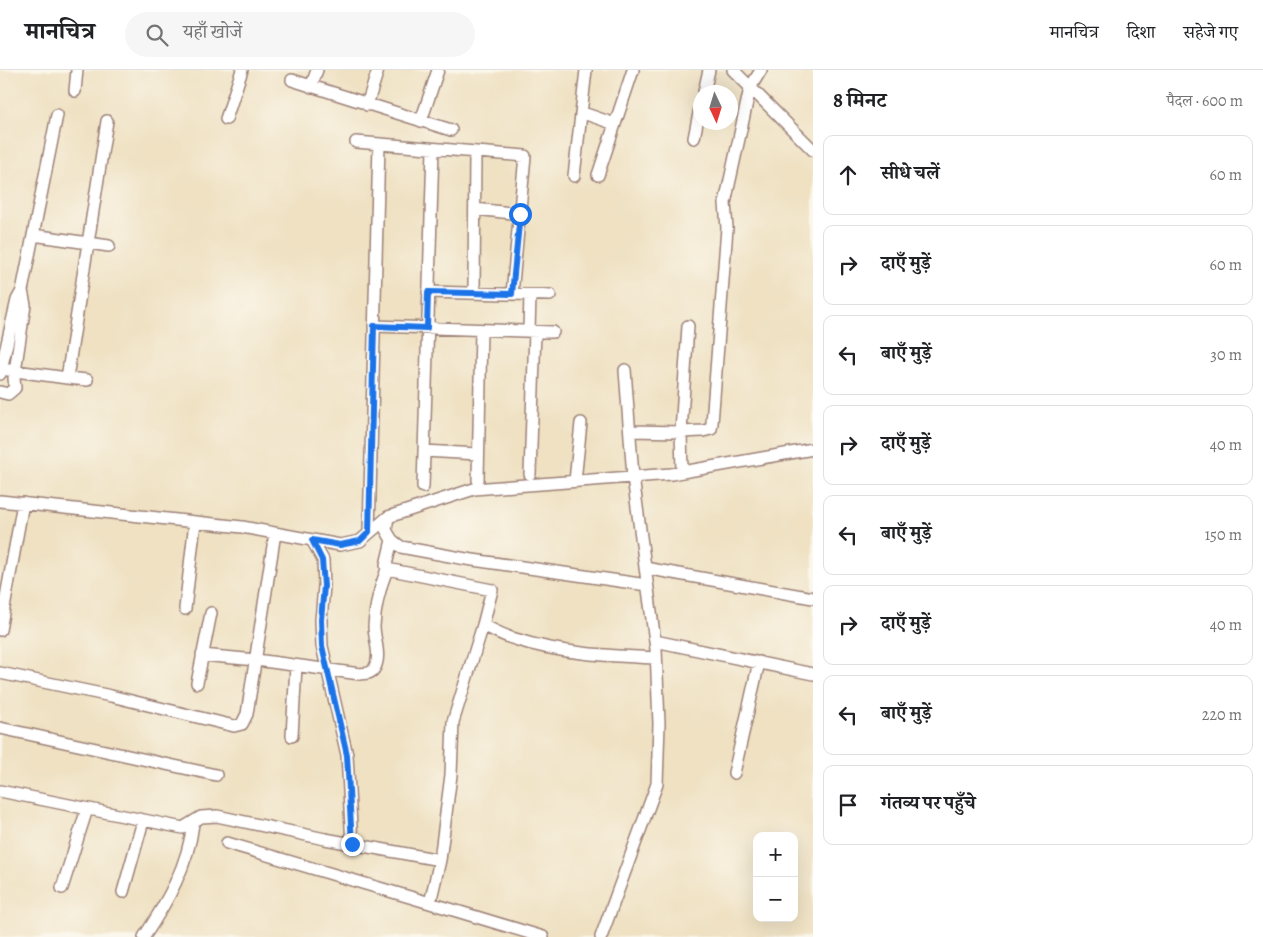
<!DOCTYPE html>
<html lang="hi">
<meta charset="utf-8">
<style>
:root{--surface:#fff;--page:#f6f6f6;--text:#202124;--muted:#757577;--line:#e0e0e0}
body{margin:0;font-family:Alegreya,"Noto Serif Devanagari",serif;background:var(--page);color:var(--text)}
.controls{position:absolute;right:15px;bottom:15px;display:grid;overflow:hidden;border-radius:10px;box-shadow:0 5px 20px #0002}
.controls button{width:45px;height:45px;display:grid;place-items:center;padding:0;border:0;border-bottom:1px solid var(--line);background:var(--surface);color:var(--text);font:25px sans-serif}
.compass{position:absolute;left:693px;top:15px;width:45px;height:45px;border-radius:50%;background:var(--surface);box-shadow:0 5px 20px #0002;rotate:176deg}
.stop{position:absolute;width:15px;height:15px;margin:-11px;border:4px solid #1a73e8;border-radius:50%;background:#fff}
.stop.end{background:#1a73e8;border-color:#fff;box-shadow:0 1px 5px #0008}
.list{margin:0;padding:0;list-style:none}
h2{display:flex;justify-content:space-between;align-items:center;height:65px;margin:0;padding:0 20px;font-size:21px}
h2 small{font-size:16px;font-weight:400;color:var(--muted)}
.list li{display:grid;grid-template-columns:32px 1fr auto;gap:15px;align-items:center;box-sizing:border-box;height:80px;margin:0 10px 10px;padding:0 10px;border:1px solid var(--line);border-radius:10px}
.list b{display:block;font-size:19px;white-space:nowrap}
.list em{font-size:16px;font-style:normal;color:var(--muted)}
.icon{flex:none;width:28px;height:28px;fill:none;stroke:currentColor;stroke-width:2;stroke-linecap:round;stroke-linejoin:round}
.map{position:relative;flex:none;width:813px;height:867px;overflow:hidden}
header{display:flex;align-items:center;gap:30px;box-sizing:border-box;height:70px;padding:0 25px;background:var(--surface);border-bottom:1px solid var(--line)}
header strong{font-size:24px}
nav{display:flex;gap:28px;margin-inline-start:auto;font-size:18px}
.search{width:350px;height:45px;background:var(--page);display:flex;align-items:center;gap:12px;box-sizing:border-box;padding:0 18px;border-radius:28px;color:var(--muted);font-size:19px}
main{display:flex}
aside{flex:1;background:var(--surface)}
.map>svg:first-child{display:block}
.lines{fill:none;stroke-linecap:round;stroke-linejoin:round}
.minor-casing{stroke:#9c8076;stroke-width:14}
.minor{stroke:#fff;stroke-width:11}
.route{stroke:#1a73e8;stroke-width:6}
</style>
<header>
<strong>मानचित्र</strong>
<div class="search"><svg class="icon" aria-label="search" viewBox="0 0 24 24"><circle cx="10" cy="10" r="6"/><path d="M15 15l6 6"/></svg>यहाँ खोजें</div>
<nav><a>मानचित्र</a><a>दिशा</a><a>सहेजे गए</a></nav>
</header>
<main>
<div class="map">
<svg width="813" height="867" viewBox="0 0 813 867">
<rect width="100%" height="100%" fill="#fbf7ec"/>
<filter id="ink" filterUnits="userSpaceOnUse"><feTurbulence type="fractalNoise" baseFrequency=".02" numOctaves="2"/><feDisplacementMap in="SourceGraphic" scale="10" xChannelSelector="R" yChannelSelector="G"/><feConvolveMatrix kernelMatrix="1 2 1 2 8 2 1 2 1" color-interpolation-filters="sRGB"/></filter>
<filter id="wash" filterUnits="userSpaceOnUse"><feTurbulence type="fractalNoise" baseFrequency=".0096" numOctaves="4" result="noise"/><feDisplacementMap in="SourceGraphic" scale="20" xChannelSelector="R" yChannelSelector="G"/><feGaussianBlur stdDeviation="1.12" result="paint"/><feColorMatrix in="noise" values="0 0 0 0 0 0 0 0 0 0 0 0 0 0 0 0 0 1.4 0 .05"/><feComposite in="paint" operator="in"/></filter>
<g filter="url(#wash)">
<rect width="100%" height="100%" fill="#efe1c2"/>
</g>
<g filter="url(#ink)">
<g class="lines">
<g class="minor-casing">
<path id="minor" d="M733,0L813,80
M292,10L451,60
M311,17L317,0
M75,21L77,0
M704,22L709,0
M367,35L378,0
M583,43L615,54
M226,49L242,0
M421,51L438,0
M694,68L700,38
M356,72L525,86L512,224
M598,105L633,0
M574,106L586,0
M475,139L520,144
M33,165L109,176
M22,221L57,45
M428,222L550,225
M474,223L475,82
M374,256L553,262
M529,261L530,225
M1,299L67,308L107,51
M0,304L17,230L22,221L25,235L14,308L15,318L8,324L0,322
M67,308L87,310
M630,361L681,362L688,256
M424,381L478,384
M682,402L681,362L703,361L711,359L712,353L727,158L725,133L750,18L761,0
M530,404L535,262
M478,410L481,260
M575,411L581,353
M423,417L433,79
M0,431L242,457L340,475L360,471L388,447L474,419L671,404L813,379
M388,447L386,460L392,470L401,477L466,489L647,515
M369,462L379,74
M312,470L323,490L324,516L321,550L322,576L347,685L352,774
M392,470L386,495L387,499L492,520L483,555
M645,498L813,528
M185,539L195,452
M0,560L23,433
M655,571L813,604
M202,585L256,590L360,604C365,603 371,604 374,599C382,586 374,570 374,556C375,537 380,517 387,499
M0,603L111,626L234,656L242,654L247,644L275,463
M197,613L211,543
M0,658L216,705
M292,666L296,596
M734,703L759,592
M0,721L183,758L201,747L217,746L325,769L440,790
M227,773L430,833
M62,818L87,739
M123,822L143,751
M144,867C167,832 188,796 193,754
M543,867L430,833L440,790L451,705L453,652L483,555C493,560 504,566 515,569C560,584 609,586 656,588
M601,867L657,714L659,654L656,579L633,407L625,300"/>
</g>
<use href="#minor" class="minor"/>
</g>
</g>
<g class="lines" filter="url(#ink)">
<path class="route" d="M352,774L347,685L322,576L321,550L324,516L322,490L312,470L340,475L360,471L369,462L374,256L427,258L428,222L512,224L520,144"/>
</g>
</svg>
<div class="controls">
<button>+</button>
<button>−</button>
</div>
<svg class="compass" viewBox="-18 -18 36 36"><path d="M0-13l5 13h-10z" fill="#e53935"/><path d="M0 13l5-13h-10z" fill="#757577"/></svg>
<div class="stop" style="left:520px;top:144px"></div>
<div class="stop end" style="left:352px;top:774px"></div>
</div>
<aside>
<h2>8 मिनट<small>पैदल · 600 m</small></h2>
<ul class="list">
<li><svg class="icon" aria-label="ahead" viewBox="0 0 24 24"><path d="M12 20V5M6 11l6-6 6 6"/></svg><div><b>सीधे चलें</b></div><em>60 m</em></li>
<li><svg class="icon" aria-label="right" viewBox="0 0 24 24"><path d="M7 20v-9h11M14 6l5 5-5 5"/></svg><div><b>दाएँ मुड़ें</b></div><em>60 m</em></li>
<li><svg class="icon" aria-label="left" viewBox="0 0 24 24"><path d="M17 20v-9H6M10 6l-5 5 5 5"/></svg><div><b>बाएँ मुड़ें</b></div><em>30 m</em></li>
<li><svg class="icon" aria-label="right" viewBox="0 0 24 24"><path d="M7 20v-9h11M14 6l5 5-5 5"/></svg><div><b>दाएँ मुड़ें</b></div><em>40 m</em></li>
<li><svg class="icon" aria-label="left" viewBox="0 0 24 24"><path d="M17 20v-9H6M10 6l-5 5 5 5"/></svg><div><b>बाएँ मुड़ें</b></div><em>150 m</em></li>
<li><svg class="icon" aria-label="right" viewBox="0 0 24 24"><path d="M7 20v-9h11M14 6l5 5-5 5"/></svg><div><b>दाएँ मुड़ें</b></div><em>40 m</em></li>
<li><svg class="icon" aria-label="left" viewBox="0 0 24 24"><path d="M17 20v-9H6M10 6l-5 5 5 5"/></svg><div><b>बाएँ मुड़ें</b></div><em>220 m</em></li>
<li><svg class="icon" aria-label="arrive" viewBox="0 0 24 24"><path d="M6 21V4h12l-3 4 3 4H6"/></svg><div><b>गंतव्य पर पहुँचे</b></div></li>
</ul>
</aside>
</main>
